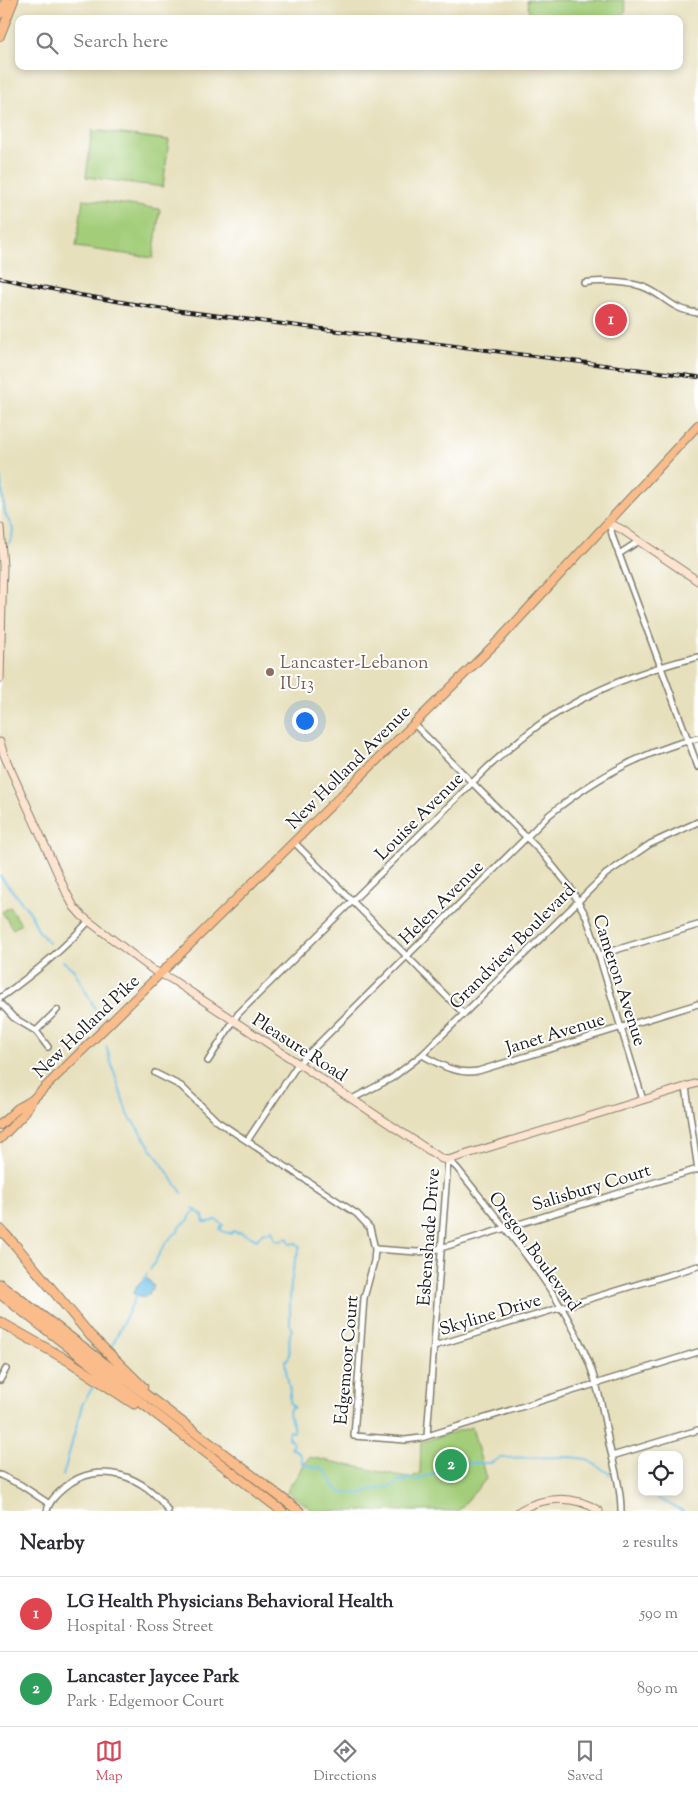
<!DOCTYPE html>
<meta charset="utf-8">
<style>
:root{--surface:#fff;--page:#f7f7f7;--text:#2b2b33;--muted:#7c7c81;--line:#e1e1e2;--accent:#d1495b}
body{margin:0;font-family:"Sorts Mill Goudy",serif;background:var(--page);color:var(--text)}
.controls{position:absolute;right:15px;bottom:15px;display:grid;overflow:hidden;border-radius:10px;box-shadow:0 2px 8px #0003}
.controls button{width:45px;height:45px;display:grid;place-items:center;padding:0;border:0;border-bottom:1px solid var(--line);background:var(--surface);color:var(--text);font:25px sans-serif}
.you{position:absolute;left:304px;top:720px;width:18px;height:18px;margin:-12px;border:4px solid #fff;border-radius:50%;background:#1a73e8;box-shadow:0 0 0 8px #1a73e833}
.badge{display:grid;place-items:center;width:32px;height:32px;border-radius:50%;background:var(--accent);color:#fff;font-size:16px;font-weight:700}
.pin{position:absolute;translate:-50% -50%;border:2px solid #fff;box-shadow:0 1px 5px #0006}
.list{margin:0;padding:0;list-style:none}
h2{display:flex;justify-content:space-between;align-items:center;height:65px;margin:0;padding:0 20px;font-size:21px}
h2 small{font-size:16px;font-weight:400;color:var(--muted)}
.list li{display:grid;grid-template-columns:32px 1fr auto;gap:15px;align-items:center;box-sizing:border-box;height:75px;padding:0 20px;border-top:1px solid var(--line)}
.list b{display:block;font-size:19px;white-space:nowrap}
.list p{margin:0;font-size:16px;white-space:nowrap;color:var(--muted)}
.list em{font-size:16px;font-style:normal;color:var(--muted)}
.icon{flex:none;width:28px;height:28px;fill:none;stroke:currentColor;stroke-width:2;stroke-linecap:round;stroke-linejoin:round}
.map{position:relative;flex:none;width:698px;height:1511px;overflow:hidden}
.search{position:absolute;background:var(--surface);box-shadow:0 2px 8px #0003;left:15px;right:15px;top:15px;height:55px;display:flex;align-items:center;gap:12px;box-sizing:border-box;padding:0 18px;border-radius:10px;color:var(--muted);font-size:19px}
.sheet{height:215px;background:var(--surface)}
nav{display:flex;justify-content:space-around;align-items:center;box-sizing:border-box;height:70px;border-top:1px solid var(--line);background:var(--surface);font-size:14px;color:var(--muted)}
nav a{display:grid;justify-items:center;gap:2px}
nav .on{color:var(--accent)}
.map>svg:first-child{display:block}
.green{fill:#a3cd79;stroke:#60744a}
.water{fill:#6bc0e7;stroke:#446e82}
.lines{fill:none;stroke-linecap:round;stroke-linejoin:round}
.stream{stroke:#6bc0e7;stroke-width:2}
.street-casing{stroke:#827e6c;stroke-width:8}
.secondary-casing{stroke:#827e6c;stroke-width:9}
.primary-casing{stroke:#827e6c;stroke-width:10}
.highway-casing{stroke:#827e6c;stroke-width:11}
.street{stroke:#fff;stroke-width:5}
.secondary{stroke:#fde4d1;stroke-width:7}
.primary{stroke:#fabc8b;stroke-width:8}
.highway{stroke:#fabc8b;stroke-width:9}
.rail-casing{stroke:#1c1c1c;stroke-width:4}
.rail{stroke:#fff;stroke-width:2;stroke-dasharray:5.5;stroke-linecap:butt}
.education-dot{fill:#8d6e63;stroke:#fff;stroke-width:2}
.labels{text-anchor:middle;stroke-width:4;stroke-linejoin:round;paint-order:stroke}
.education-label{font-size:18px;fill:#785e54;stroke:#fff;text-anchor:start}
.street-label{font-size:18px;fill:#1c1c1c;stroke:#fff}
</style>
<div class="map">
<svg width="698" height="1511" viewBox="0 0 698 1511">
<rect width="100%" height="100%" fill="#fff"/>
<filter id="ink" filterUnits="userSpaceOnUse"><feTurbulence type="fractalNoise" baseFrequency=".02" numOctaves="2"/><feDisplacementMap in="SourceGraphic" scale="10" xChannelSelector="R" yChannelSelector="G"/><feConvolveMatrix kernelMatrix="1 2 1 2 8 2 1 2 1" color-interpolation-filters="sRGB"/></filter>
<filter id="wash" filterUnits="userSpaceOnUse"><feTurbulence type="fractalNoise" baseFrequency=".0096" numOctaves="4" result="noise"/><feDisplacementMap in="SourceGraphic" scale="20" xChannelSelector="R" yChannelSelector="G"/><feGaussianBlur stdDeviation="1.12" result="paint"/><feColorMatrix in="noise" values="0 0 0 0 0 0 0 0 0 0 0 0 0 0 0 0 0 1.4 0 .05"/><feComposite in="paint" operator="in"/></filter>
<g filter="url(#wash)">
<rect width="100%" height="100%" fill="#e7e0bd"/>
<path class="green" d="M527,0H624L626,10L621,17L611,19H530Z
M92,130L169,140L163,187L86,177Z
M83,199L160,209L153,258L76,247Z
M10,907L21,924L13,929L2,912Z
M472,1427L486,1479L458,1511H314L287,1491L309,1457L411,1478L420,1473L421,1442Z"/>
<path class="water" d="M148,1279L154,1287L149,1292V1295L143,1297L134,1294L133,1293C137,1286 140,1281 148,1279Z"/>
<g class="lines">
<path class="stream" d="M0,476L5,514L13,529L12,538L9,544L6,545
M0,876L30,912L38,930L49,943
M63,961L74,970L98,1014
M106,1046L127,1113L182,1193
M193,1208L203,1216L204,1222H210L215,1220L218,1221L223,1225L220,1229L224,1232L230,1233L231,1234L233,1231L238,1233L240,1232L257,1240L263,1232L268,1233L272,1230L275,1240L281,1241L287,1237L290,1244L296,1243L300,1247C289,1273 290,1298 290,1326L292,1330C286,1339 292,1350 288,1359L285,1360C285,1374 292,1391 290,1403L294,1407L290,1409L289,1414L294,1430V1432L289,1431L288,1438L293,1442L291,1448C299,1451 302,1455 302,1463L314,1468L320,1467L326,1472L336,1489L342,1492L362,1494L370,1490L390,1487L398,1482V1480L406,1482V1479L410,1478L415,1481L443,1469L463,1463H491L500,1458L570,1457L586,1459L610,1474
M150,1270C158,1258 164,1240 178,1232L179,1227L189,1220L191,1214L195,1212
M143,1281L147,1274
M110,1350L137,1294
M63,1476L82,1405L96,1382
M657,1498L683,1511"/>
</g>
</g>
<g filter="url(#ink)">
<g class="lines">
<g class="street-casing">
<path id="street" d="M584,283C598,280 633,282 646,288C668,298 670,309 698,313
M609,523L613,538L698,767
M619,554L639,541
M413,723L544,855L570,887L586,916L593,936L643,1100
M294,842L464,1014
M599,955L698,925
M0,998C32,975 62,951 88,922
M0,1003L14,1018L36,1031L48,1047
M36,1031L57,1010
M422,1055C441,1065 456,1075 478,1071L698,1004
M208,1061L238,1014L487,768C506,751 525,734 546,720C592,690 645,669 698,657
M155,1073L181,1086L217,1121L357,1214L370,1228L375,1249L374,1261L364,1298L354,1436L405,1440L421,1438L698,1352
M686,1087L698,1170
M352,1099L392,1078L422,1055L606,874L650,844L698,822
M247,1141L298,1064L549,815C593,779 642,752 698,738
M448,1160L457,1168C505,1229 560,1289 589,1363C599,1389 604,1416 609,1444C614,1466 621,1488 621,1511
M375,1249L417,1252L431,1251L698,1169
M434,1346L698,1266
M0,1380L6,1369
M427,1436L448,1160
M612,1456L698,1430
M0,1475L21,1485L48,1503
M47,1511C49,1501 57,1494 65,1487C98,1459 147,1476 168,1511"/>
</g>
<g class="secondary-casing">
<path id="secondary" d="M609,523L621,529L698,581
M0,527L3,566L0,679
M0,742L4,755L67,894L74,907L82,916L153,970L171,979L442,1159L448,1160L698,1083
M519,1511C544,1496 575,1495 599,1511"/>
</g>
<g class="primary-casing">
<path id="primary" d="M0,14L6,0
M0,36L14,0
M0,1125L18,1108L32,1100L501,638L698,425
M0,1139L24,1114L31,1102"/>
</g>
<g class="highway-casing">
<path id="highway" d="M0,1229L16,1246L90,1335L143,1387
M0,1284L299,1511
M0,1294L282,1511
M0,1322L69,1361L134,1404"/>
</g>
<use href="#street" class="street"/>
<use href="#secondary" class="secondary"/>
<use href="#primary" class="primary"/>
<use href="#highway" class="highway"/>
<g class="rail-casing">
<path id="rail" d="M0,278L80,295L158,308L698,377"/>
</g>
<use href="#rail" class="rail"/>
</g>
</g>
<circle class="education-dot" cx="270" cy="672" r="5"/>
<g class="labels">
<g class="education-label">
<text x="280" y="668">Lancaster-Lebanon<tspan x="280" dy="21">IU13</tspan></text>
</g>
<g class="street-label">
<text transform="translate(348 767) rotate(-45)" y="6">New Holland Avenue</text>
<text transform="translate(419 816) rotate(-45)" y="6">Louise Avenue</text>
<text transform="translate(441 902) rotate(-45)" y="6">Helen Avenue</text>
<text transform="translate(512 946) rotate(-45)" y="6">Grandview Boulevard</text>
<text transform="translate(620 980) rotate(72)" y="6">Cameron Avenue</text>
<text transform="translate(86 1026) rotate(-44)" y="6">New Holland Pike</text>
<text transform="translate(555 1033) rotate(-17)" y="6">Janet Avenue</text>
<text transform="translate(300 1047) rotate(33)" y="6">Pleasure Road</text>
<text transform="translate(591 1187) rotate(-17)" y="6">Salisbury Court</text>
<text transform="translate(428 1237) rotate(-86)" y="6">Esbenshade Drive</text>
<text transform="translate(535 1251) rotate(54)" y="6">Oregon Boulevard</text>
<text transform="translate(490 1314) rotate(-17)" y="6">Skyline Drive</text>
<text transform="translate(346 1360) rotate(-85)" y="6">Edgemoor Court</text>
</g>
</g>
</svg>
<div class="controls">
<button><svg class="icon" aria-label="locate" viewBox="0 0 24 24"><circle cx="12" cy="12" r="6"/><path d="M12 2v4M12 18v4M2 12h4M18 12h4"/></svg></button>
</div>
<div class="you"></div>
<div class="pin badge" style="left:611px;top:320px;background:#e0444e">1</div>
<div class="pin badge" style="left:451px;top:1465px;background:#2e9e5b">2</div>
<div class="search"><svg class="icon" aria-label="search" viewBox="0 0 24 24"><circle cx="10" cy="10" r="6"/><path d="M15 15l6 6"/></svg>Search here</div>
</div>
<section class="sheet">
<h2>Nearby<small>2 results</small></h2>
<ul class="list">
<li><span class="badge" style="background:#e0444e">1</span><div><b>LG Health Physicians Behavioral Health</b><p>Hospital · Ross Street</p></div><em>590 m</em></li>
<li><span class="badge" style="background:#2e9e5b">2</span><div><b>Lancaster Jaycee Park</b><p>Park · Edgemoor Court</p></div><em>890 m</em></li>
</ul>
</section>
<nav>
<a class="on"><svg class="icon" aria-label="map" viewBox="0 0 24 24"><path d="M3 6l6-2 6 2 6-2v14l-6 2-6-2-6 2zM9 4v14M15 6v14"/></svg>Map</a>
<a><svg class="icon" aria-label="directions" viewBox="0 0 24 24"><path d="M12 3l9 9-9 9-9-9zM9 14v-3h6M13 9l2 2-2 2"/></svg>Directions</a>
<a><svg class="icon" aria-label="saved" viewBox="0 0 24 24"><path d="M7 4h10v16l-5-4-5 4z"/></svg>Saved</a>
</nav>
